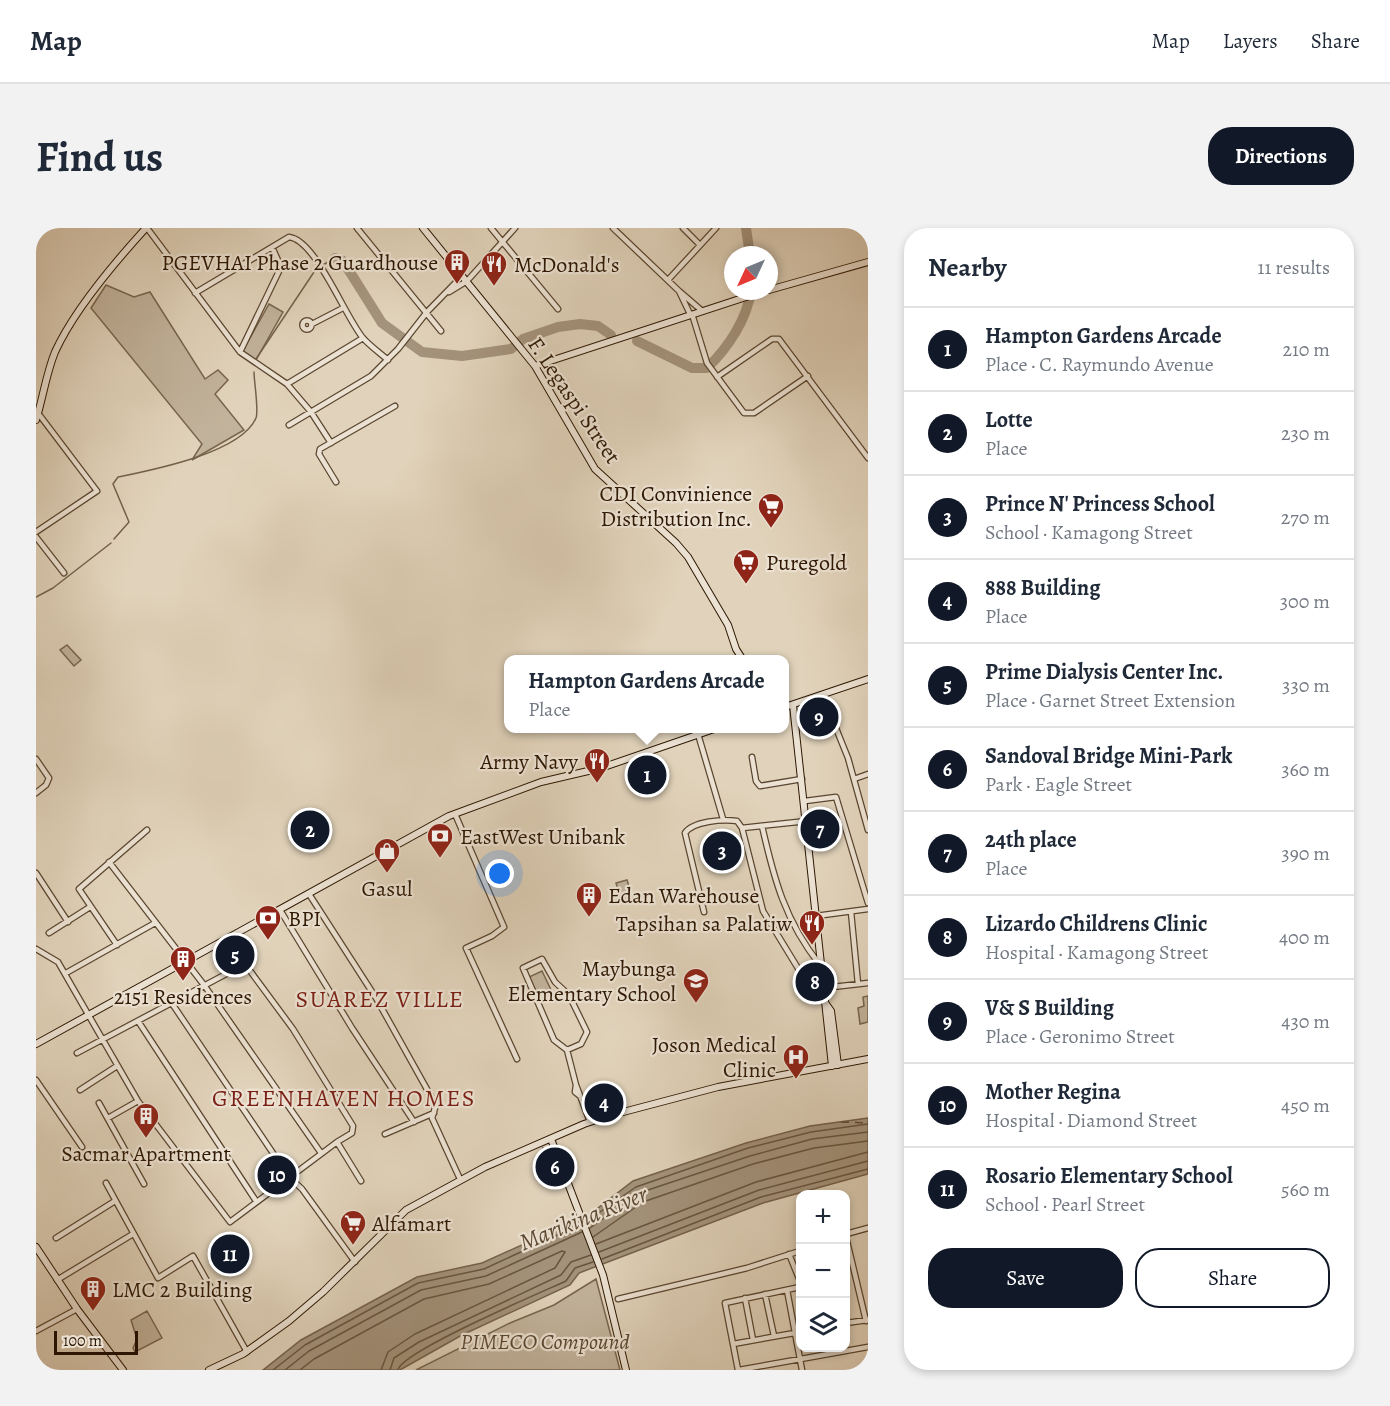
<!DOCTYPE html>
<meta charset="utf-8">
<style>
:root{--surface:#fff;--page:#f2f2f3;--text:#1f2937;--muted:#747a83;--line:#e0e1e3;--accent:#111827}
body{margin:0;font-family:Alegreya,serif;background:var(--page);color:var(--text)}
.controls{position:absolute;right:18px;bottom:18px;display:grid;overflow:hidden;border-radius:12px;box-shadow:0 3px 9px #0003}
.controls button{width:54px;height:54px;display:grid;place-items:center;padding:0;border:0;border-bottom:2px solid var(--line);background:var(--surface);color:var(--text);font:30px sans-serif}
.compass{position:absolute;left:688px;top:18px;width:54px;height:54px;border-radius:50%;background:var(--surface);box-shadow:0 3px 9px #0003;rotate:226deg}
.scale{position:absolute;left:18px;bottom:15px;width:84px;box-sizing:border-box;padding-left:6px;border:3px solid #2d1702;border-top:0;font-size:16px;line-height:21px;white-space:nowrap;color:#2d1702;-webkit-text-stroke:4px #ece2d3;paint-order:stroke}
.you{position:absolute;left:464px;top:646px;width:21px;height:21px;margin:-15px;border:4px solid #fff;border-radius:50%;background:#1a73e8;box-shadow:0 0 0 9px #1a73e833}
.badge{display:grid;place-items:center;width:39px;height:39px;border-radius:50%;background:var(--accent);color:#fff;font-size:20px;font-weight:700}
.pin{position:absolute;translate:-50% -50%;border:3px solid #fff;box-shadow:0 2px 6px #0006}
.popup{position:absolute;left:468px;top:427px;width:285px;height:78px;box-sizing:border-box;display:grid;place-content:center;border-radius:12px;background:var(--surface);filter:drop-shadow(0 2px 4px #0005);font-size:20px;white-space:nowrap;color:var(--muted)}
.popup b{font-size:22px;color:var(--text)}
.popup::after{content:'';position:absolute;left:50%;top:100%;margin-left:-12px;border:12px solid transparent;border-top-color:var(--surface)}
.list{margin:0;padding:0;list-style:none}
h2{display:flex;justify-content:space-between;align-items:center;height:78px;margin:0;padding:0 24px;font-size:26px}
h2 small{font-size:20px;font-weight:400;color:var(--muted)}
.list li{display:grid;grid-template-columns:39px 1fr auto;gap:18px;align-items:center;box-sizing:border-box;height:84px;padding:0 24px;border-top:2px solid var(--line)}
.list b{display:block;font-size:22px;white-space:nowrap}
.list p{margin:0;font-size:20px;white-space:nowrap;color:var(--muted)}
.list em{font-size:20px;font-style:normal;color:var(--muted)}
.actions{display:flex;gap:12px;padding:18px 24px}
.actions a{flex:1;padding:14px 0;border:2px solid var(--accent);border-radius:24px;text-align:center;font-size:21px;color:var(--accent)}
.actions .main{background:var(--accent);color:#fff}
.icon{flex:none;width:33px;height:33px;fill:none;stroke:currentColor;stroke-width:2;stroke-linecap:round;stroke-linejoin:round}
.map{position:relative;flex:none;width:832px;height:1142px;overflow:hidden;border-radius:24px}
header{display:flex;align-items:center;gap:36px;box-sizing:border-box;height:84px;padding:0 30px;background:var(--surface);border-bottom:2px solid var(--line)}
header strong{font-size:28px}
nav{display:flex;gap:33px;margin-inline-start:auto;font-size:21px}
.intro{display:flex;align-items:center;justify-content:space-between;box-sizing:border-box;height:144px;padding:0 36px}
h1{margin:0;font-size:42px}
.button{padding:15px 27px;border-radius:24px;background:var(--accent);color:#fff;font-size:21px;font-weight:700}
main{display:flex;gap:36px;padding:0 36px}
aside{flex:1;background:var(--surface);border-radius:24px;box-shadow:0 3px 9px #0003}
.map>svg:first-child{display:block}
.green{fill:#c2b39c;stroke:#78654f;stroke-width:1.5}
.water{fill:#a4937c;stroke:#74614b;stroke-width:1.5}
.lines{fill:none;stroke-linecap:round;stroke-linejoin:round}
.shore{stroke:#68553f;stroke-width:1.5}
.stream{stroke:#74614b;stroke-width:1.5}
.river{stroke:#a4937c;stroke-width:10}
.ferry{stroke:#5d4933;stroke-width:1.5;stroke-dasharray:8 6;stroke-linecap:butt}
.street-casing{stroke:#5a4630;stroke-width:7}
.secondary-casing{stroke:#2d1702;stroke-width:8}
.street{stroke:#ece2d3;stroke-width:4.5}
.secondary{stroke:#ece2d3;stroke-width:6}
.labels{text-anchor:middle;stroke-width:4.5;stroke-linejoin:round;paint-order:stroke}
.poi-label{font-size:22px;fill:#2d1702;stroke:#ece2d3;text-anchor:start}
.street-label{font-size:22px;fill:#2d1702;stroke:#ece2d3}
.park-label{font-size:22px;font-style:italic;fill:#5a4630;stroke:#ece2d3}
.neighbourhood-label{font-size:24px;letter-spacing:1.5px;fill:#7a1f14;stroke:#ece2d3}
.water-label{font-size:24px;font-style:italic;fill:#5d4933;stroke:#ece2d3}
</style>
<header>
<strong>Map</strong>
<nav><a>Map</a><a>Layers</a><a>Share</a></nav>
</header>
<div class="intro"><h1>Find us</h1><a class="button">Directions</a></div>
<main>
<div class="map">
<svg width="832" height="1142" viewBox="0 0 832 1142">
<rect width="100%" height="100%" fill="#e1d3bb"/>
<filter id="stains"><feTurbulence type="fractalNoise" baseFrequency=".00333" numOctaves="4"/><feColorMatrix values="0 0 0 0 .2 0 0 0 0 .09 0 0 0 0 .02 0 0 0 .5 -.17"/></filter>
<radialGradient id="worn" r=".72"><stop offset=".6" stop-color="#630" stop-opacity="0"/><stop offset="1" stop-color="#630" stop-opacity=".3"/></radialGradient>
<path class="green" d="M70,57L98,69L114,64L169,151L182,142L192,152L179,166L208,202L156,232L166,216L55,80Z
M233,76L247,84L220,132L206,124Z
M31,417L45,432L38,438L24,422Z
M591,652L597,671L586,674L580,655Z
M506,743L517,766L504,772L493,749Z
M832,768V794L824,796L822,780L828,778L827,769Z
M507,920L515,921L527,957Z
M560,1051L584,1142H380L474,1095L518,1077Z
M111,1083L126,1110L99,1124L97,1120L101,1111L95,1092Z"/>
<path class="water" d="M832,890V946L727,975L543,1045L534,1057L426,1107L364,1142H227L265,1112L381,1049L446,1035L554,986L597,953L710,915L774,898Z"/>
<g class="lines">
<path class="shore" d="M551,993L600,959L712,920L775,904L832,896
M554,1000L603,965L714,928L776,911L832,904
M557,1009L607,974L717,936L778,920L832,913
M560,1016L720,954L832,924
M563,1024L723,962L832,933
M566,1031L725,969L832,941
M237,1142L269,1117L382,1055L448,1041L543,997
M249,1142L273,1123L385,1062L450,1048L546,1004
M264,1142L278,1131L388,1071L453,1056L526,1023L529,1024L519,1040L379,1106L352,1124L345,1142
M354,1142L358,1130L383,1114L525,1047L535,1034L555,1027
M362,1142C364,1124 506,1064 530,1053L539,1040L557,1034"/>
<path class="stream" d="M220,131L280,41L299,30
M78,311L93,294L77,256L82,249C116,242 205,225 220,190C223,182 218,154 218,144
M0,369L17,360L75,315"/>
<path class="river" d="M710,0L714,27
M299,30L307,33L346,95L386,124L426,128L475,121L487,111L522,99L544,96L562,98L575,107
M601,113L656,140H671C692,120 711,91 715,63"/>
<path class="ferry" d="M805,894L832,895"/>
<g class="street-casing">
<path id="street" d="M111,0L204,124L251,156L275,184L295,215
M321,0L405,103
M455,0L522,81
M577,0L643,63L654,86
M647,0L664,17
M632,52L680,0
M643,63L665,82
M413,64L431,53L479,0
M159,65L253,9C280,12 309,89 327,110C334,118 344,125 352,132
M656,86L671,135L708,185H718L772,148
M266.5 97a4.5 4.5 0 1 1 9 0a4.5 4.5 0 1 1-9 0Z
M276,96L307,80
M204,124L245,39L236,19
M681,149L736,111H743L832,230
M251,156L327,110
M253,197L335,148L362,121L391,84L426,48
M300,254L283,226L284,221L359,178
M0,304L61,263L2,185
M0,309L28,345
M787,468L812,530L832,602
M662,506L687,591
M716,529L720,553L724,558L766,551
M0,531L13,550L10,557L0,565
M818,551L832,546
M769,573L800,569L832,675
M419,586L468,699L456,708L430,720L481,831
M726,598C738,651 749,693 784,737
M706,600L771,593
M73,634L168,757L285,925
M0,645L32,694
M273,666L340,770L397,872L399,880L396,890L424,951
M244,682L316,800L378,894
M668,684L649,605C657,593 687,591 701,593L706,600L727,683L771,755L781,764L789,766
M815,684L822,756
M780,688L832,681
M13,705L54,679
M81,717L43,661L111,602
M0,721L22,734L102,873L194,994L301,914L325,953
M30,745L119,695
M788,760L832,755
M135,774L253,949L266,961L319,1034
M102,793L220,973
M531,822L545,816L551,804L533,767L519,754L506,731L487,740L518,812L531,822L540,857L539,864L544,868
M41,825L209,736L257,801L317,898L316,905L301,914
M0,852L46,919
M540,857L554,894
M44,862L81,838
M63,875L108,956
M72,890L102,873
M349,906L398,885
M70,955L122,1050L157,1028L211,1124
M810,1006L832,1000
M810,1009L830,1093
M20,1010L79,973
M753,1026L764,1053
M21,1052L97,1006
M751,1062L766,1142
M729,1066L738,1108
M709,1070L717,1112
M582,1071L711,1040L764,1023
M810,1095L832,1092
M0,1103L41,1081
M697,1116L764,1104
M702,1142L689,1075L764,1059
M703,1142L832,1119"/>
</g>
<g class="secondary-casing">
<path id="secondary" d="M387,0L499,138L559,241L640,315L652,329L692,397L700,421L707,432
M829,0L832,5
M733,62L832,34
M499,138L728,63
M0,192C7,170 10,146 19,124C38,82 79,34 110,0
M757,477L796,838
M749,479L832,451
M790,776L795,783L802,837
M0,816L413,588L505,554L565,540L681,500
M515,911L567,1047L590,1142
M0,1019L41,1081L87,1142
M173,1142L207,1126L253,1093L287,1064L370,982L449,939L548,896L572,888L682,859L832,831"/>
</g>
<use href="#street" class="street"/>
<use href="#secondary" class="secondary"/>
</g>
<defs>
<g id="building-pin" transform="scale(1.35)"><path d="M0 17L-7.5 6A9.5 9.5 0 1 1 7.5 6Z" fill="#8f2418" stroke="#ece2d3"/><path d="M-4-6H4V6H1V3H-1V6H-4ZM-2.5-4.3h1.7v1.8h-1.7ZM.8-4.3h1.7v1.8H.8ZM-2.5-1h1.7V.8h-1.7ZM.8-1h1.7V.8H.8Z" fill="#fff"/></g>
<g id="restaurant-pin" transform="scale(1.35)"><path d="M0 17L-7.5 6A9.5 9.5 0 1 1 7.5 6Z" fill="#8f2418" stroke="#ece2d3"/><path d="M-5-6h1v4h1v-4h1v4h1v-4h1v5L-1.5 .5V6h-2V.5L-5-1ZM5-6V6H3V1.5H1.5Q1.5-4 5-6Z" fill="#fff"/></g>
<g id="supermarket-pin" transform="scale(1.35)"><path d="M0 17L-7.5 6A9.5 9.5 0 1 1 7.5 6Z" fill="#8f2418" stroke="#ece2d3"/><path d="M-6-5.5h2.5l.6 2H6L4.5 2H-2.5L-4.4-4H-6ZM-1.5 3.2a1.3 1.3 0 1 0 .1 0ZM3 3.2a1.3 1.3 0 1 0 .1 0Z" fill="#fff"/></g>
<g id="bank-pin" transform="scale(1.35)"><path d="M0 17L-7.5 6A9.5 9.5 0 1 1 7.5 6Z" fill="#8f2418" stroke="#ece2d3"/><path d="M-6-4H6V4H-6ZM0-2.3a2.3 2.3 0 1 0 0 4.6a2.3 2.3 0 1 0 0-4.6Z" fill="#fff"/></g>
<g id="shop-pin" transform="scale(1.35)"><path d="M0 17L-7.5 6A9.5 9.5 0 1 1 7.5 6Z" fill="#8f2418" stroke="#ece2d3"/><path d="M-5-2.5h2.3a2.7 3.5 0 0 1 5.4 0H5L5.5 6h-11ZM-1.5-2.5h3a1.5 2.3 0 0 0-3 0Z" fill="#fff"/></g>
<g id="school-pin" transform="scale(1.35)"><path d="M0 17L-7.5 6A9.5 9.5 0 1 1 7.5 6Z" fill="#8f2418" stroke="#ece2d3"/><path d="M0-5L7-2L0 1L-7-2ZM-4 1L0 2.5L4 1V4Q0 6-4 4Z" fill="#fff"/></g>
<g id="hospital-pin" transform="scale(1.35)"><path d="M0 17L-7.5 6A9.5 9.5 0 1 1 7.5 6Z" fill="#8f2418" stroke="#ece2d3"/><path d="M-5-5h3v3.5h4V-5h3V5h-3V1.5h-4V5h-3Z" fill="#fff"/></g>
</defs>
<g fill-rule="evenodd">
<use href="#building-pin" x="421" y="34"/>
<use href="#restaurant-pin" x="458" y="36"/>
<use href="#supermarket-pin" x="735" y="278"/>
<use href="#supermarket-pin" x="710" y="334"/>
<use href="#restaurant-pin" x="561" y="533"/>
<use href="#bank-pin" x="404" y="608"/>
<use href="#shop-pin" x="351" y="623"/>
<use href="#building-pin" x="553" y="667"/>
<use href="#bank-pin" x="232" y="690"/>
<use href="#restaurant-pin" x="776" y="695"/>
<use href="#building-pin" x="147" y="731"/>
<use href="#school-pin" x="660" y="753"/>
<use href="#hospital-pin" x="760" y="829"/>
<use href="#building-pin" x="110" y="888"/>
<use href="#supermarket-pin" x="317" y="995"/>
<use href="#building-pin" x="57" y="1061"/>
</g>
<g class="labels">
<g class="poi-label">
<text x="402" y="42" text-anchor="end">PGEVHAI Phase 2 Guardhouse</text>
<text x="478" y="44">McDonald's</text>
<text x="716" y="273" text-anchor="end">CDI Convinience<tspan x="716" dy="25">Distribution Inc.</tspan></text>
<text x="730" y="342">Puregold</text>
<text x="542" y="541" text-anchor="end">Army Navy</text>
<text x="424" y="616">EastWest Unibank</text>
<text x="351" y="668" text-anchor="middle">Gasul</text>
<text x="572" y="675">Edan Warehouse</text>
<text x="252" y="698">BPI</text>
<text x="756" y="703" text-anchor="end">Tapsihan sa Palatiw</text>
<text x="640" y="748" text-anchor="end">Maybunga<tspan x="640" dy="25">Elementary School</tspan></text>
<text x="147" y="776" text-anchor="middle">2151 Residences</text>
<text x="740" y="824" text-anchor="end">Joson Medical<tspan x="740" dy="25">Clinic</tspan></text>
<text x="110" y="933" text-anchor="middle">Sacmar Apartment</text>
<text x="336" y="1003">Alfamart</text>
<text x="76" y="1069">LMC 2 Building</text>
</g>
<g class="street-label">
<text transform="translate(539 172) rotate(56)" y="8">F. Legaspi Street</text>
</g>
<g class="park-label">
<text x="509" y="1121">PIMECO Compound</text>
</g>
<g class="neighbourhood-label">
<text x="344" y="779">SUAREZ VILLE</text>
<text x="308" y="878">GREENHAVEN HOMES</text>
</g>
<g class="water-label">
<text transform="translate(547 990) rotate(-22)" y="8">Marikina River</text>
</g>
</g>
<rect width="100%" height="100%" filter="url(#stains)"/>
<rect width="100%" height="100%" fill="url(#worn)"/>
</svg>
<div class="controls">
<button>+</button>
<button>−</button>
<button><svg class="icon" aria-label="layers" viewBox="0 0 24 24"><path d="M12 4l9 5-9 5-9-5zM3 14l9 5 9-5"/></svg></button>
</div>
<svg class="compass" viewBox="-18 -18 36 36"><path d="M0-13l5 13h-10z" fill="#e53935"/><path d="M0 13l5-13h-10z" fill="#747a83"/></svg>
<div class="scale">100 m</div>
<div class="you"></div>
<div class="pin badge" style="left:611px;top:547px">1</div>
<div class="popup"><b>Hampton Gardens Arcade</b>Place</div>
<div class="pin badge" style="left:274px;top:602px">2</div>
<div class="pin badge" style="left:686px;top:623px">3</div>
<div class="pin badge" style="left:568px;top:875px">4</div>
<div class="pin badge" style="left:199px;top:727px">5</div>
<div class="pin badge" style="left:519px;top:939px">6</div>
<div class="pin badge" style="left:784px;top:601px">7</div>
<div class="pin badge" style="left:779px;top:754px">8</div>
<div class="pin badge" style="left:783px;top:489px">9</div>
<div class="pin badge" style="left:241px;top:947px">10</div>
<div class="pin badge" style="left:194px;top:1026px">11</div>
</div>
<aside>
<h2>Nearby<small>11 results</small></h2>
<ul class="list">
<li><span class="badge">1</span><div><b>Hampton Gardens Arcade</b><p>Place · C. Raymundo Avenue</p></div><em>210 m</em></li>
<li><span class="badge">2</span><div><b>Lotte</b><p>Place</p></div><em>230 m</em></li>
<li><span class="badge">3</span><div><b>Prince N' Princess School</b><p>School · Kamagong Street</p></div><em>270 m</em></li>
<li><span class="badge">4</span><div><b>888 Building</b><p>Place</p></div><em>300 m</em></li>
<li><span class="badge">5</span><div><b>Prime Dialysis Center Inc.</b><p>Place · Garnet Street Extension</p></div><em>330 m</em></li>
<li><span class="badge">6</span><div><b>Sandoval Bridge Mini-Park</b><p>Park · Eagle Street</p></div><em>360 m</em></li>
<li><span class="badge">7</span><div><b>24th place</b><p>Place</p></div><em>390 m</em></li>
<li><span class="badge">8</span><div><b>Lizardo Childrens Clinic</b><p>Hospital · Kamagong Street</p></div><em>400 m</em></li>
<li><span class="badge">9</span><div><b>V&amp; S Building</b><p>Place · Geronimo Street</p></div><em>430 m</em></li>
<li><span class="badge">10</span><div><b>Mother Regina</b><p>Hospital · Diamond Street</p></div><em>450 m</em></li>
<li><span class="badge">11</span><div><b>Rosario Elementary School</b><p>School · Pearl Street</p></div><em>560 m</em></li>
</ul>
<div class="actions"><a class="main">Save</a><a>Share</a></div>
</aside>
</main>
